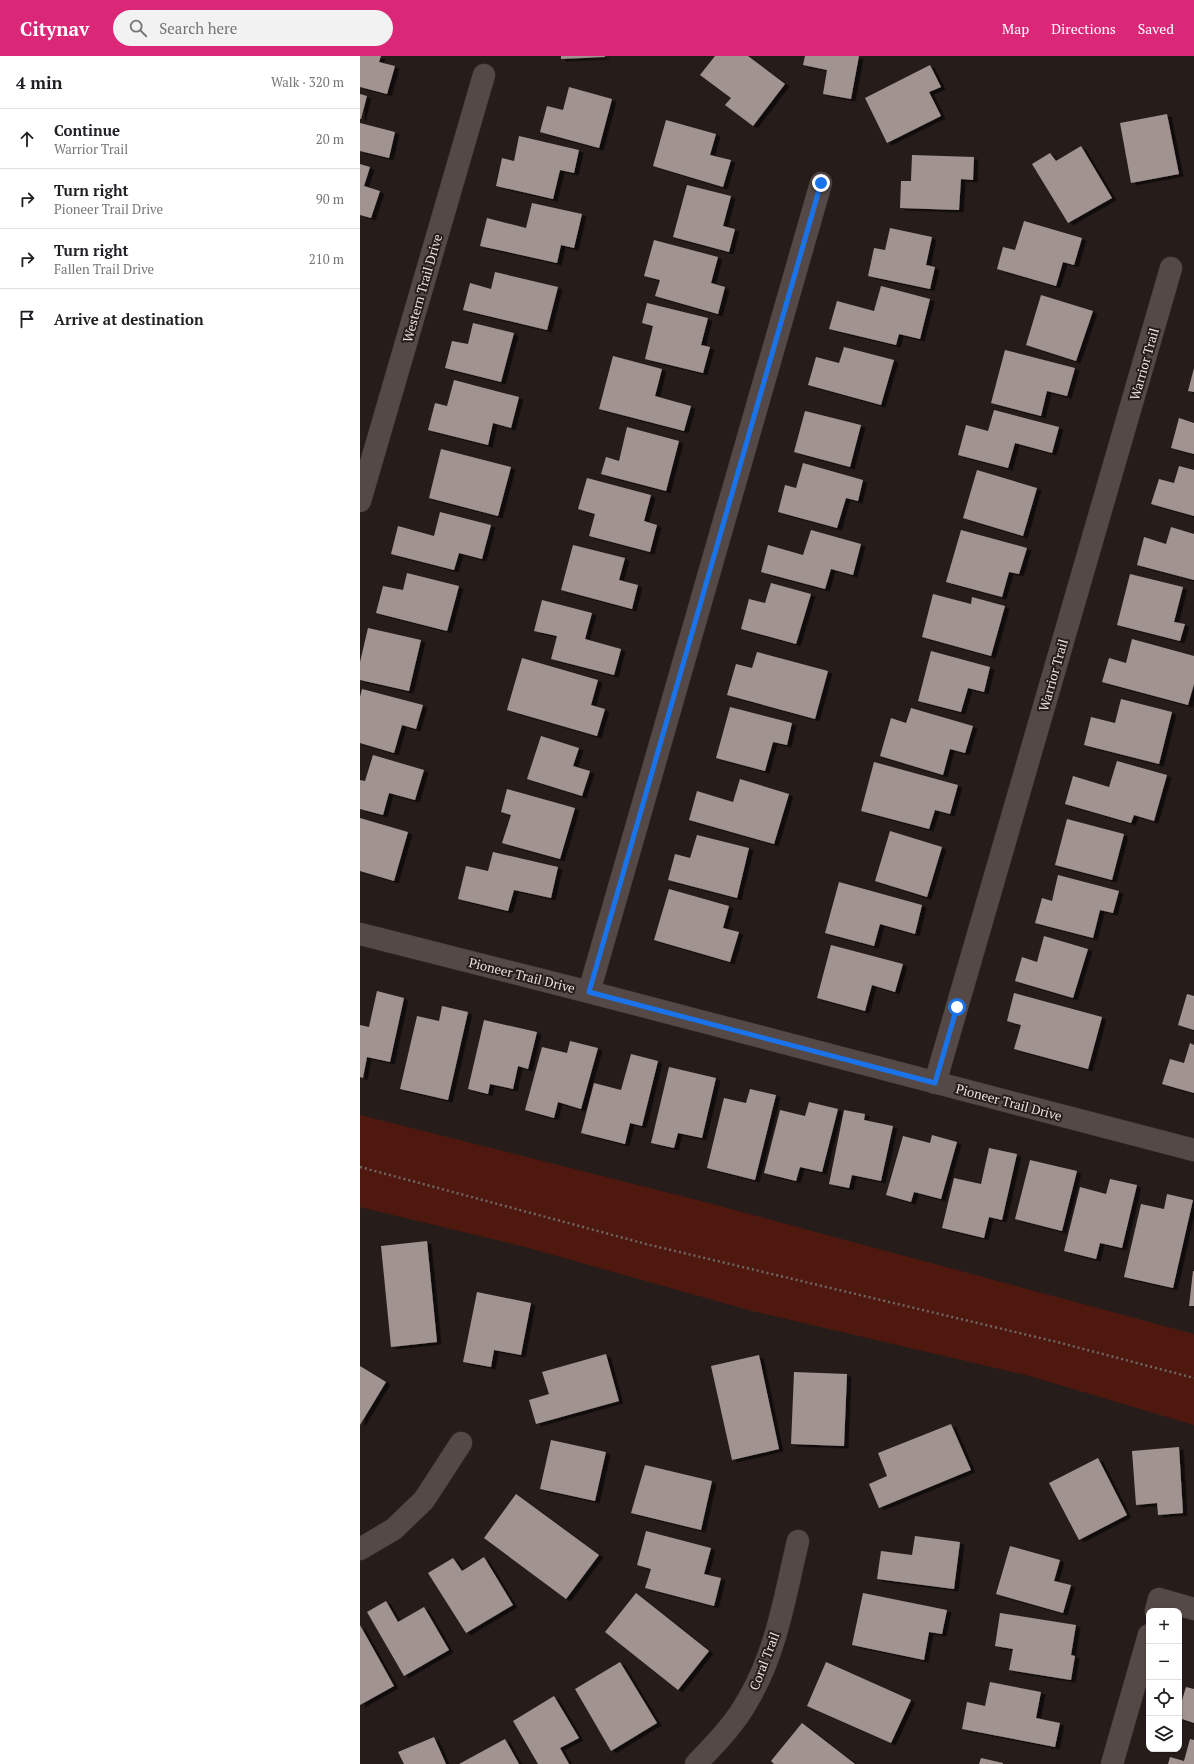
<!DOCTYPE html>
<meta charset="utf-8">
<style>
:root{--surface:#fff;--page:#f2f2f2;--text:#202124;--muted:#757577;--line:#e0e0e0;--accent:#db2777}
body{margin:0;font-family:"PT Serif",serif;background:var(--page);color:var(--text)}
.controls{position:absolute;right:12px;bottom:12px;display:grid;overflow:hidden;border-radius:8px;box-shadow:0 1px 3px #0004}
.controls button{width:36px;height:36px;display:grid;place-items:center;padding:0;border:0;border-bottom:1px solid var(--line);background:var(--surface);color:var(--text);font:20px sans-serif}
.stop{position:absolute;width:12px;height:12px;margin:-9px;border:3px solid #1a73e8;border-radius:50%;background:#fff}
.stop.end{background:#1a73e8;border-color:#fff;box-shadow:0 1px 4px #0008}
.list{margin:0;padding:0;list-style:none}
h2{display:flex;justify-content:space-between;align-items:center;height:52px;margin:0;padding:0 16px;font-size:17px}
h2 small{font-size:13px;font-weight:400;color:var(--muted)}
.list li{display:grid;grid-template-columns:26px 1fr auto;gap:12px;align-items:center;box-sizing:border-box;height:60px;padding:0 16px;border-top:1px solid var(--line)}
.list b{display:block;font-size:15px;white-space:nowrap}
.list p{margin:0;font-size:13px;white-space:nowrap;color:var(--muted)}
.list em{font-size:13px;font-style:normal;color:var(--muted)}
.icon{flex:none;width:22px;height:22px;fill:none;stroke:currentColor;stroke-width:2;stroke-linecap:round;stroke-linejoin:round}
.map{position:relative;flex:none;width:834px;height:1708px;overflow:hidden}
header{display:flex;align-items:center;gap:24px;box-sizing:border-box;height:56px;padding:0 20px;background:var(--accent);color:#fff}
header strong{font-size:19px}
nav{display:flex;gap:22px;margin-inline-start:auto;font-size:14px}
.search{width:280px;height:36px;background:var(--page);display:flex;align-items:center;gap:10px;box-sizing:border-box;padding:0 14px;border-radius:22px;color:var(--muted);font-size:15px}
main{display:flex}
aside{flex:1;background:var(--surface)}
.map>svg:first-child{display:block}
.green{fill:#4e180f}
.building{fill:#a09390;filter:url(#shadow)}
.lines{fill:none;stroke-linecap:round;stroke-linejoin:round}
.minor-casing{stroke:#3f3837;stroke-width:23}
.path{stroke:#6f6766;stroke-width:2.5;stroke-dasharray:2 3;stroke-linecap:butt}
.minor{stroke:#544947;stroke-width:22}
.route{stroke:#1a73e8;stroke-width:5}
.labels{text-anchor:middle;stroke-width:4;stroke-linejoin:round;paint-order:stroke}
.street-label{font-size:13px;fill:#ebe4e3;stroke:#261d1b}
</style>
<header>
<strong>Citynav</strong>
<div class="search"><svg class="icon" aria-label="search" viewBox="0 0 24 24"><circle cx="10" cy="10" r="6"/><path d="M15 15l6 6"/></svg>Search here</div>
<nav><a>Map</a><a>Directions</a><a>Saved</a></nav>
</header>
<main>
<aside>
<h2>4 min<small>Walk · 320 m</small></h2>
<ul class="list">
<li><svg class="icon" aria-label="ahead" viewBox="0 0 24 24"><path d="M12 20V5M6 11l6-6 6 6"/></svg><div><b>Continue</b><p>Warrior Trail</p></div><em>20 m</em></li>
<li><svg class="icon" aria-label="right" viewBox="0 0 24 24"><path d="M7 20v-9h11M14 6l5 5-5 5"/></svg><div><b>Turn right</b><p>Pioneer Trail Drive</p></div><em>90 m</em></li>
<li><svg class="icon" aria-label="right" viewBox="0 0 24 24"><path d="M7 20v-9h11M14 6l5 5-5 5"/></svg><div><b>Turn right</b><p>Fallen Trail Drive</p></div><em>210 m</em></li>
<li><svg class="icon" aria-label="arrive" viewBox="0 0 24 24"><path d="M6 21V4h12l-3 4 3 4H6"/></svg><div><b>Arrive at destination</b></div></li>
</ul>
</aside>
<div class="map">
<svg width="834" height="1708" viewBox="0 0 834 1708">
<defs>
<filter id="shadow"><feDropShadow dx="4.5" dy="2.5" stdDeviation="0" flood-color="#0009"/></filter>
</defs>
<rect width="100%" height="100%" fill="#261d1b"/>
<path class="green" d="M0,1059L345,1146L834,1278V1369L666,1319L392,1255L165,1191L0,1151Z"/>
<path class="building" d="M0,0H21L19,6L35,10L27,38L0,31Z
M201,0H245V1L201,3Z
M355,0H388L425,28L393,70L365,49L371,42L340,19Z
M445,0H499L491,43L463,38L467,14L443,9Z
M570,9L581,31L569,36L581,60L527,87L505,42Z
M209,31L252,43L239,92L180,76L187,50L203,54Z
M0,38L7,40L1,63H0Z
M807,58L819,118L771,127L760,67Z
M306,64L356,78L350,99L371,104L363,131L293,110Z
M0,67L35,76L29,102L0,95Z
M159,80L219,94L214,117L200,114L193,143L136,130L142,102L154,105Z
M721,90L752,142L708,167L672,108L690,97L696,105Z
M552,99L614,101L613,124L601,123L599,154L540,152L541,125H551Z
M0,108L10,111L4,130L20,135L11,162L0,159Z
M327,129L371,140L363,170L375,173L369,196L313,181Z
M172,147L222,158L214,192L201,189L197,207L120,190L127,162L166,172Z
M664,165L722,182L714,209L703,206L696,230L637,213L643,191L655,194Z
M530,172L572,181L566,209L575,211L570,233L508,220L514,192L525,194Z
M294,184L358,201L351,227L365,231L358,258L295,240L300,224L284,220Z
M135,216L198,231L187,274L103,254L110,227L131,233Z
M521,230L570,243L560,283L539,278L536,289L469,273L477,245L514,255Z
M681,239L733,255L716,305L666,289Z
M287,247L348,262L341,289L350,291L343,317L285,303L293,270L282,267Z
M113,267L154,277L141,326L85,312L92,285L108,288Z
M484,291L534,304L521,349L448,329L456,301L479,307Z
M645,294L715,312L707,340L687,335L681,360L631,347Z
M253,300L302,313L295,340L331,350L324,375L239,353Z
M834,312V336L828,335Z
M94,324L159,341L151,372L133,367L128,389L68,374L75,347L87,350Z
M634,354L699,371L692,397L655,387L648,412L598,399L606,369L628,375Z
M445,355L501,369L490,411L434,396Z
M819,362L834,367V398L811,392Z
M267,371L319,385L306,435L241,418L246,401L259,405Z
M81,393L151,411L138,460L69,442Z
M443,407L503,424L498,445L486,442L477,472L418,456L425,429L436,432Z
M819,410L834,414V460L791,448L799,423L814,427Z
M617,414L677,432L663,480L603,462Z
M227,422L291,439L284,465L297,469L290,496L229,480L235,458L218,453Z
M80,456L131,469L122,503L99,497L94,514L31,498L38,470L74,480Z
M811,471L834,478V524L777,509L784,481L806,488Z
M451,474L501,488L493,519L471,513L465,533L401,516L408,489L443,499Z
M601,474L667,492L659,518L649,516L642,541L586,526Z
M213,489L265,502L259,524L278,529L272,553L201,534Z
M47,517L99,530L87,575L16,557L23,530L43,534Z
M770,518L823,531L814,566L825,568L820,585L757,569Z
M411,527L451,538L436,588L381,573L389,543L405,547Z
M573,538L611,548L612,541L645,550L631,600L562,581Z
M182,544L232,557L225,583L261,593L254,619L191,603L197,580L174,575Z
M8,572L61,584L49,635L0,624V606Z
M772,583L834,600V628L828,649L742,626L749,602L766,607Z
M571,595L630,611L624,636L608,632L601,656L558,645Z
M397,596L468,615L455,663L367,639L376,608L392,612Z
M162,602L238,624L231,649L245,653L237,680L147,654Z
M2,633L63,649L56,673L42,669L34,697L0,687V641Z
M761,643L812,656L799,708L724,689L731,661L755,667Z
M370,651L432,667L427,689L413,686L405,715L356,702Z
M551,652L613,670L605,697L590,693L583,719L520,700L531,662L546,667Z
M181,680L219,692L213,710L230,715L222,740L167,723Z
M13,699L64,714L55,744L29,737L23,759L0,753V724L5,725Z
M757,705L807,719L794,765L774,759L771,767L705,748L713,720L749,731Z
M514,706L598,729L590,758L575,754L569,773L501,755Z
M380,723L429,738L414,788L329,764L337,735L373,746Z
M147,733L215,752L200,803L142,787L151,759L141,756Z
M0,762L48,776L34,825L0,815Z
M707,763L764,778L752,824L695,809Z
M530,775L582,791L567,841L515,825Z
M337,779L389,792L377,842L308,824L315,798L330,802Z
M133,796L198,811L191,842L154,834L148,855L98,843L106,810L128,815Z
M698,819L759,835L753,857L740,854L733,882L675,867L682,842L692,845Z
M479,826L562,849L555,878L520,868L514,890L465,877Z
M309,833L369,850L363,872L379,876L370,906L294,884Z
M684,880L728,893L713,942L655,925L662,901L677,906Z
M471,889L543,908L535,936L512,929L505,955L457,942Z
M17,935L44,942L30,1006L7,1001L3,1022L0,1021V969L9,971Z
M654,937L742,961L728,1013L654,993L661,969L647,965Z
M827,938L834,940V974L818,969Z
M82,950L108,956L88,1044L40,1033L57,960L79,965Z
M124,964L177,976L168,1013L158,1010L153,1033L130,1028L128,1038L108,1033Z
M210,985L238,992L221,1053L198,1046L194,1062L165,1054L182,991L207,997Z
M830,987L834,989V1037L802,1028L810,1003L824,1007Z
M271,998L298,1005L282,1070L270,1067L265,1088L221,1077L234,1027L261,1034Z
M309,1011L356,1022L342,1082L318,1077L314,1092L291,1087Z
M390,1033L416,1039L395,1124L347,1112L364,1042L386,1047Z
M449,1046L478,1053L462,1116L440,1111L436,1125L404,1117L420,1054L445,1060Z
M484,1054L505,1058L504,1064L533,1070L521,1125L492,1119L489,1132L469,1128Z
M572,1079L597,1086L581,1143L554,1136L551,1146L526,1139L543,1080L570,1087Z
M629,1092L657,1098L642,1164L629,1161L624,1182L582,1172L594,1122L621,1128Z
M670,1104L717,1115L702,1175L655,1163Z
M750,1123L777,1129L762,1192L740,1187L736,1203L704,1195L720,1131L746,1138Z
M807,1138L833,1144L813,1232L764,1221L781,1148L804,1153Z
M67,1185L77,1286L31,1291L21,1190Z
M833,1215H834V1250H829Z
M117,1236L171,1247L161,1299L134,1294L131,1311L103,1306Z
M246,1298L259,1345L176,1368L169,1344L189,1338L182,1316Z
M399,1299L419,1393L372,1404L351,1310Z
M0,1310L26,1326L0,1369Z
M434,1316L487,1318L484,1390L431,1388Z
M591,1368L611,1414L519,1452L509,1428L527,1420L518,1397Z
M191,1384L246,1396L235,1445L180,1433Z
M819,1391L823,1457L798,1459L797,1447L776,1449L772,1395Z
M738,1402L767,1459L719,1484L689,1427Z
M285,1409L352,1425L341,1474L271,1457Z
M156,1438L239,1499L206,1543L124,1482Z
M286,1475L351,1492L344,1518L361,1522L354,1550L285,1532L291,1513L277,1509Z
M555,1480L600,1486L594,1533L517,1523L521,1495L552,1499Z
M650,1490L700,1504L694,1525L711,1529L703,1557L636,1538Z
M124,1501L153,1549L106,1577L68,1517L93,1502L102,1515Z
M276,1537L349,1595L318,1634L245,1576Z
M503,1537L587,1554L582,1578L569,1576L564,1604L492,1589Z
M26,1545L38,1566L64,1551L89,1594L44,1620L7,1556Z
M640,1557L716,1569L711,1599L715,1600L711,1624L649,1614L653,1593L635,1590Z
M0,1569L34,1630L0,1649Z
M260,1606L297,1667L251,1695L215,1633Z
M466,1606L551,1644L531,1687L447,1650Z
M630,1626L681,1636L676,1662L700,1667L695,1691L602,1673L607,1646L625,1650Z
M826,1631L834,1633V1667L819,1662V1654Z
M194,1640L219,1682L200,1692L209,1708H178L153,1665Z
M442,1667L495,1708H414L411,1705Z
M74,1681L86,1708H44L38,1696Z
M145,1683L159,1708H99Z
M830,1683L834,1684V1708H808L810,1701L824,1705Z
M621,1702L643,1707V1708H619Z"/>
<g class="lines">
<g class="minor-casing">
<path id="minor" d="M0,445L124,19
M0,878L229,936L834,1094
M229,936L461,127
M575,1027L811,212
M0,1493L34,1473L64,1444L101,1387
M796,1555L799,1543L834,1553
M336,1708C355,1688 375,1668 388,1644C417,1595 425,1539 438,1485
M752,1708L789,1579"/>
</g>
<path class="path" d="M0,1111L286,1188L697,1286L834,1322"/>
<use href="#minor" class="minor"/>
</g>
<g class="lines">
<path class="route" d="M461,127L229,936L575,1027L597,951"/>
</g>
<g class="labels">
<g class="street-label">
<text transform="translate(62 232) rotate(-74)" y="5">Western Trail Drive</text>
<text transform="translate(784 308) rotate(-74)" y="5">Warrior Trail</text>
<text transform="translate(693 619) rotate(-74)" y="5">Warrior Trail</text>
<text transform="translate(162 919) rotate(14)" y="5">Pioneer Trail Drive</text>
<text transform="translate(649 1046) rotate(15)" y="5">Pioneer Trail Drive</text>
<text transform="translate(404 1605) rotate(-69)" y="5">Coral Trail</text>
</g>
</g>
</svg>
<div class="controls">
<button>+</button>
<button>−</button>
<button><svg class="icon" aria-label="locate" viewBox="0 0 24 24"><circle cx="12" cy="12" r="6"/><path d="M12 2v4M12 18v4M2 12h4M18 12h4"/></svg></button>
<button><svg class="icon" aria-label="layers" viewBox="0 0 24 24"><path d="M12 4l9 5-9 5-9-5zM3 14l9 5 9-5"/></svg></button>
</div>
<div class="stop" style="left:597px;top:951px"></div>
<div class="stop end" style="left:461px;top:127px"></div>
</div>
</main>
